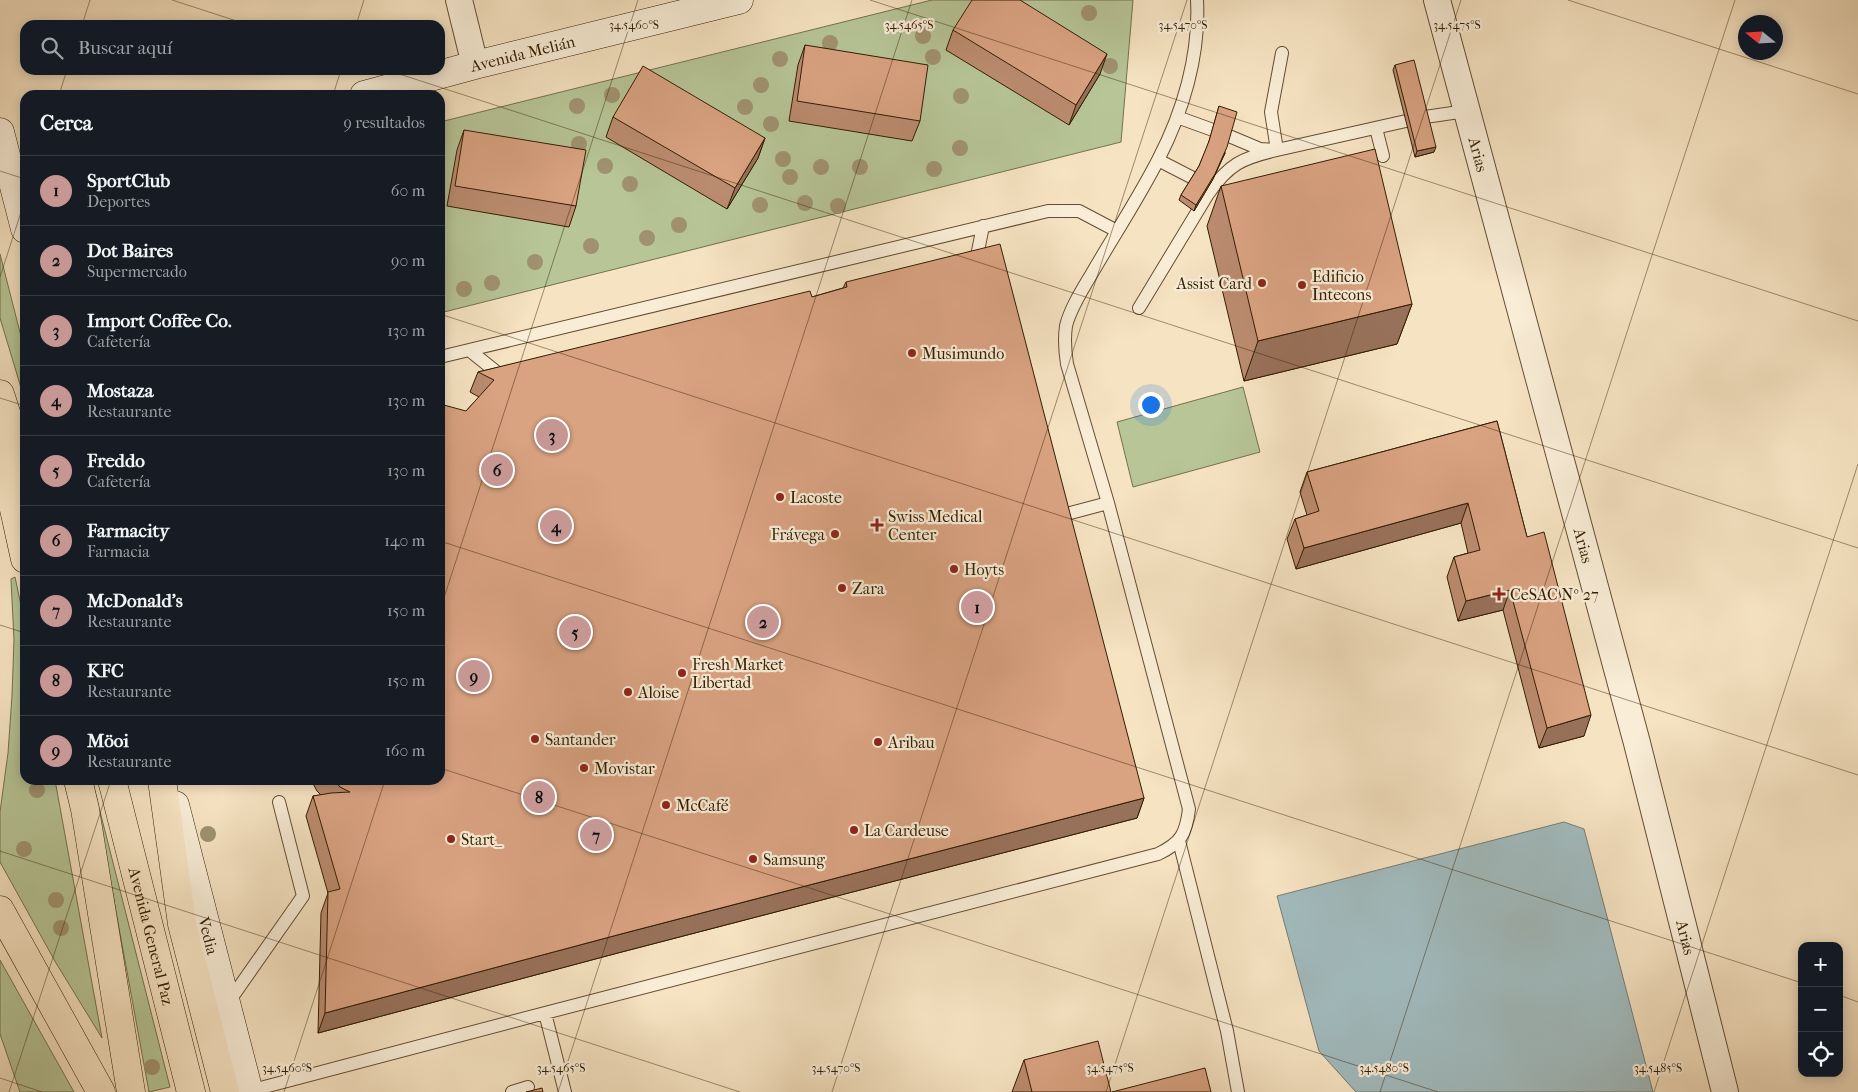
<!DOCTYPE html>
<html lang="es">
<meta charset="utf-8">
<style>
:root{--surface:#171b24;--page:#20242c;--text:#f1f3f6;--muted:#9ea1a6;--line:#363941;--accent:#c59692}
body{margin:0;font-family:"IM FELL French Canon",serif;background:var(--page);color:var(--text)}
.controls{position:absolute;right:15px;bottom:15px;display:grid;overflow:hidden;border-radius:10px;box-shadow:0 2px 12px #0003}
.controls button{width:45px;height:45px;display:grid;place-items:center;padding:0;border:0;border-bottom:1px solid var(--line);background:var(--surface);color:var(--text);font:25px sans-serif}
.compass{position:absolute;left:1738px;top:15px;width:45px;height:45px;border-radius:50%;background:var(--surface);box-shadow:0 2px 12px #0003;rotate:288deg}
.you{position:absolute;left:1150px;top:404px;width:18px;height:18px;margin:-12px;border:4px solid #fff;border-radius:50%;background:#1a73e8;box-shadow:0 0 0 8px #1a73e833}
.badge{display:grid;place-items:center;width:32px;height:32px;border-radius:50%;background:var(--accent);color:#111;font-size:16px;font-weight:700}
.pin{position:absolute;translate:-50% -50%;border:2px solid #fff;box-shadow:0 1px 5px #0006}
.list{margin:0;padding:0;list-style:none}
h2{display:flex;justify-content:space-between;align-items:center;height:65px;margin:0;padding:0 20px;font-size:21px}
h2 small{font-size:16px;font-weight:400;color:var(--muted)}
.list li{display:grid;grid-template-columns:32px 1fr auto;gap:15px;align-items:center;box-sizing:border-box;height:70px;padding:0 20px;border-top:1px solid var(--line)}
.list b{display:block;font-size:19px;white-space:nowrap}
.list p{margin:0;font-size:16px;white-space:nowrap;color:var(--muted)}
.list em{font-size:16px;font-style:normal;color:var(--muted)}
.icon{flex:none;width:28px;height:28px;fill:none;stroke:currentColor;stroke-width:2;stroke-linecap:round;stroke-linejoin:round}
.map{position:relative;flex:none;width:1858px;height:1092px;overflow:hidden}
.search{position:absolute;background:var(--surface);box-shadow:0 2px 12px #0003;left:20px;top:20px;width:425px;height:55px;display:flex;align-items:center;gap:12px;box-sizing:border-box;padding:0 18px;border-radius:15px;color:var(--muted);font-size:19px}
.panel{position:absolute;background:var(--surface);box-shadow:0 2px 12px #0003;left:20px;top:90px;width:425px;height:695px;border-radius:15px}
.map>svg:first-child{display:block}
.green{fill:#b7c597;stroke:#74714c}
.water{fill:#a1bbbe;stroke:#757c72}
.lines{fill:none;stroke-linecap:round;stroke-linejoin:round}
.lane-casing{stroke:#634e30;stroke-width:14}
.street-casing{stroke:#634e30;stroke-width:28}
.secondary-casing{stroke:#321d00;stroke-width:29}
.highway-casing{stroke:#321d00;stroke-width:29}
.lane{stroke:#f9edd7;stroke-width:12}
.street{stroke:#f9edd7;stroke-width:26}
.secondary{stroke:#f9edd7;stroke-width:28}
.highway{stroke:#f6e3c2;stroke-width:28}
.tree{fill:#a09270}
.wall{fill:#bb8b6f;stroke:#321d00}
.shaded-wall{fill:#98715a;stroke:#321d00}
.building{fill:#d9a281;stroke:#321d00}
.ticks{fill:none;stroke:#321d00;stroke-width:1;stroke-opacity:0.45}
.poi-dot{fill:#8f2418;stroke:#f9edd7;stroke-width:2}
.labels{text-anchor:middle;stroke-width:4.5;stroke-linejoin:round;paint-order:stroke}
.street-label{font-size:16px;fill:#321d00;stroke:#f9edd7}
.poi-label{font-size:16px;fill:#321d00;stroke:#f9edd7;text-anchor:start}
.ticks-label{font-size:12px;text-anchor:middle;fill:#321d00;stroke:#f9edd7;stroke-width:4.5;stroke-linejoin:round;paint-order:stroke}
</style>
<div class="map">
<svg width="1858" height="1092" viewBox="0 0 1858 1092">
<rect width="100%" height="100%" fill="#f6e3c2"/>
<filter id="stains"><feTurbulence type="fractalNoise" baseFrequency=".004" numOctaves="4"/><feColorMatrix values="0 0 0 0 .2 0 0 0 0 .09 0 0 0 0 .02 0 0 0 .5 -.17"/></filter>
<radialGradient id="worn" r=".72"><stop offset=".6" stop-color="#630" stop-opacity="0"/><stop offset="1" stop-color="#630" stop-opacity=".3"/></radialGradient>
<path class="green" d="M932,0H1133L1121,142L440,313V122Z
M0,254L25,352V401L0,318Z
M1243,387L1260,452L1133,487L1117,422Z
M15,577L25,624V780H55L102,1038L56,963L0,862V812L8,753L12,696L14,640L11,579Z
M92,780L170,1087L149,1092Z
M0,960L74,1092H20L0,1034Z"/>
<path class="water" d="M1564,822L1584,829L1653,1092H1356L1319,1051L1277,896Z"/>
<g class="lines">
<g class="lane-casing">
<path id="lane" d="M1177,117L1213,130
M1425,117L1466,111
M1376,128L1383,156
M1229,136L1260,149L1277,150L1406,121
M1158,160L1193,178
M1208,194C1229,164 1242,158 1277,150L1271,112L1282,53
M975,266L983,226
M1139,308L1208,194L1206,192
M469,350L504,378
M440,357L1048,211H1079L1117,231
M1059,516L1108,503
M1179,841L1227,1031L1238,1092
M228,1003L303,896L279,802
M545,1013L565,1092
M249,1091L545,1013L1158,854C1181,843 1186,834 1189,809L1108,503L1067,364C1065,351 1064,339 1066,326C1070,309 1082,290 1091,275C1113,237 1138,199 1158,160C1183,112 1200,55 1197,0
M512,1092L528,1087"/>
</g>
<g class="street-casing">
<g id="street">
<path d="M459,0L475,65"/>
<path id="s1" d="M1437,0L1637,743L1725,1092"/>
</g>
</g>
<g class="secondary-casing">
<g id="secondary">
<path id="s2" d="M364,95L475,65L739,0"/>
<path d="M0,132L25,229"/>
<path id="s3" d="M175,805L249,1092"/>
</g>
</g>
<g class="highway-casing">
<g id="highway">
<path d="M0,394L24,468"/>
<path d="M0,446L25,559"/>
<path d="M78,780L85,809L131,1092"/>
<path id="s4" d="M112,780L191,1092"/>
<path d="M162,780L182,924L225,1092"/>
<path d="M0,910L101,1092"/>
</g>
</g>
<use href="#lane" class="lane"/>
<use href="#street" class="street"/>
<use href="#secondary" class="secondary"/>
<use href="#highway" class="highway"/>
</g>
<g class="tree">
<circle cx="1089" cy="13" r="8"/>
<circle cx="923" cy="36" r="8"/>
<circle cx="830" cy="43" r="8"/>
<circle cx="933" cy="57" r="8"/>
<circle cx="780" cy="59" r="8"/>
<circle cx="1110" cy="66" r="8"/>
<circle cx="761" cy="85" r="8"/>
<circle cx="612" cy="95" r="8"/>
<circle cx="961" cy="96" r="8"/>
<circle cx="577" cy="106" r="8"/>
<circle cx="745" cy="107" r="8"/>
<circle cx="771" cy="124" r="8"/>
<circle cx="579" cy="144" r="8"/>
<circle cx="960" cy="148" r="8"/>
<circle cx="783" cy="159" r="8"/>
<circle cx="605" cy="166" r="8"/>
<circle cx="821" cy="167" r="8"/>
<circle cx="860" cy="167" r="8"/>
<circle cx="934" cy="169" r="8"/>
<circle cx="790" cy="177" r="8"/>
<circle cx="630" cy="184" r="8"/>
<circle cx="805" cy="203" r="8"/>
<circle cx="760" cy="205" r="8"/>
<circle cx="838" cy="206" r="8"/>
<circle cx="679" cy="225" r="8"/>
<circle cx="647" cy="238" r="8"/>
<circle cx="591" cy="246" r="8"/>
<circle cx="535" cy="262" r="8"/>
<circle cx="492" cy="283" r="8"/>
<circle cx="464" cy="289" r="8"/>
<circle cx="37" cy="790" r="8"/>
<circle cx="208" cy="834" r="8"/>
<circle cx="24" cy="849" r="8"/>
<circle cx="56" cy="900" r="8"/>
<circle cx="61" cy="928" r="8"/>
<circle cx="152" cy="1067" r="8"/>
</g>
<path class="wall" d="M953,30L1100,74L1069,125L946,50Z
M805,45L920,121L912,141L789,121L798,65Z
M1395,65L1434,152L1415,157L1393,70Z
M1219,106L1225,153L1213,179L1194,211L1179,200L1181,195L1199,166L1208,145Z
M613,117L765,138L758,158L727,209L606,137Z
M464,130L576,206L569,227L447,206L457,150Z
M1221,186L1412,304L1397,344L1244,381L1207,226Z
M846,282L1144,798L1137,818L614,954L318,1033L321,913L328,893L306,816L313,796L321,795L317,791L311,780H440L466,411L479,397L470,392L478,372L812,297L843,288Z
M1497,421L1527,537L1584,736L1539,748L1503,610L1458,621L1447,577L1454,557L1468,553L1461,523L1296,569L1287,539L1295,519L1307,515L1300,492L1307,472Z
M1024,1060L1111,1092H1012Z"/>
<path class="shaded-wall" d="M1107,54L1100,74L1069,125L1076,105Z
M765,138L758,158L727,209L735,188Z
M1436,147L1434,152L1415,157L1417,151Z
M1225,153L1213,179L1194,211L1196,205Z
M1412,304L1397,344L1244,381L1258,341Z
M1468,503L1461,523L1296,569L1304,548Z
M1510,590L1503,610L1458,621L1466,601Z
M1591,715L1584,736L1539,748L1547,728Z
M1144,798L1137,818L614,954L318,1033L325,1013L621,934Z"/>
<path class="building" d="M972,0H1020L1107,54L1076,105L953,30Z
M805,45L928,65L920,121L797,101Z
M1414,60L1436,147L1417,151L1395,65Z
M643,66L765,138L735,188L613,117Z
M1219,106L1237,112L1227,147L1215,174L1196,205L1181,195L1199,166L1209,141Z
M464,130L586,150L576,206L455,186Z
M1375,149L1412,304L1258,341L1221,186Z
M1000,244L1144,798L621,934L325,1013L328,892L340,889L313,796L331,793L350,792L340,787L334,780H440V404L466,411L494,380L478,372L810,291L812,297L847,287L846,282Z
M1497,421L1527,537L1544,532L1591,715L1547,728L1510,590L1466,601L1454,557L1480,550L1468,503L1304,548L1295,519L1319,511L1307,472Z
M1098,1041L1111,1092H1032L1024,1060Z
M1205,1068L1211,1092H1112Z
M542,1088L543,1092H526Z"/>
<path class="ticks" d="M172,0L249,25M870,0L1858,321M1568,0L1858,94M82,25L90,0M356,25L364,0M387,70L1858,548M59,95L67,70M333,95L341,70M0,171L25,179M0,277L25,200M440,314L1858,775M0,398L25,406M440,541L1802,983M440,610L638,0M0,625L25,633M440,768L1438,1092M0,851L740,1092M1839,995L1858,1002M0,1078L42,1092M9,1092L111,780M284,1092L385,780M558,1092L912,0M832,1092L1187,0M1106,1092L1461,0M1380,1092L1735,0M1654,1092L1858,464"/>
<g class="poi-dot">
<circle cx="1262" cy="283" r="5"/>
<circle cx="1302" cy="285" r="5"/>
<circle cx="912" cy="353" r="5"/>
<circle cx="780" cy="497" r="5"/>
<path d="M874.5 517.5h5v5h5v5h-5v5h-5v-5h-5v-5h5z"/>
<circle cx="835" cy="534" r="5"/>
<circle cx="954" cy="569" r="5"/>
<circle cx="842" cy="588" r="5"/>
<path d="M1496.5 586.5h5v5h5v5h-5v5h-5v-5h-5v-5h5z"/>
<circle cx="682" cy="673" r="5"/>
<circle cx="628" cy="692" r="5"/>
<circle cx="535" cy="739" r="5"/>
<circle cx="878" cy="742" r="5"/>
<circle cx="584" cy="768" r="5"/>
<circle cx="666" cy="805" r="5"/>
<circle cx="854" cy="830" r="5"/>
<circle cx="451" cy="839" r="5"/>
<circle cx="753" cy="859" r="5"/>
</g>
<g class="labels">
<g class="street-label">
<text dy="6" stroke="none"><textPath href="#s2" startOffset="164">Avenida Melián</textPath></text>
<text dy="6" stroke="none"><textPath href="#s1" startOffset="160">Arias</textPath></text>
<text dy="6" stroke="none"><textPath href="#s1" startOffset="565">Arias</textPath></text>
<text dy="6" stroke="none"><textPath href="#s4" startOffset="161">Avenida General Paz</textPath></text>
<text dy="6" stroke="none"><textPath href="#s3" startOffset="135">Vedia</textPath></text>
<text dy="6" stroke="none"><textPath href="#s1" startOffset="970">Arias</textPath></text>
</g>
<g class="poi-label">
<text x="1312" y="282">Edificio<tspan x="1312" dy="18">Intecons</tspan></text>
<text x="1252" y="289" text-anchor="end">Assist Card</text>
<text x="922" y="359">Musimundo</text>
<text x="790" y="503">Lacoste</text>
<text x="888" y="522">Swiss Medical<tspan x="888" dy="18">Center</tspan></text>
<text x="825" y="540" text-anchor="end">Frávega</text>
<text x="964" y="575">Hoyts</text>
<text x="852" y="594">Zara</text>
<text x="1510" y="600">CeSAC Nº 27</text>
<text x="692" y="670">Fresh Market<tspan x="692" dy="18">Libertad</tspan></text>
<text x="638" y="698">Aloise</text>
<text x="545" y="745">Santander</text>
<text x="888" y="748">Aribau</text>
<text x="594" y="774">Movistar</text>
<text x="676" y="811">McCafé</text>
<text x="864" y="836">La Cardeuse</text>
<text x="461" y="845">Start_</text>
<text x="763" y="865">Samsung</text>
</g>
</g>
<g class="ticks-label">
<text x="634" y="29">34.5460°S</text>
<text x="909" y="29">34.5465°S</text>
<text x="1183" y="29">34.5470°S</text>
<text x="1457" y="29">34.5475°S</text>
<text x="287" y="1072">34.5460°S</text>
<text x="561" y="1072">34.5465°S</text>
<text x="836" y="1072">34.5470°S</text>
<text x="1110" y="1072">34.5475°S</text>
<text x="1384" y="1072">34.5480°S</text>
<text x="1658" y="1072">34.5485°S</text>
</g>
<rect width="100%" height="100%" filter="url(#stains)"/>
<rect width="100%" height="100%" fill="url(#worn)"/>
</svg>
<div class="controls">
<button>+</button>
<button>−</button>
<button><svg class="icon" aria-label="locate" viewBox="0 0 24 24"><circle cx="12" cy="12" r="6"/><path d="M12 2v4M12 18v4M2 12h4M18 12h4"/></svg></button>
</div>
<svg class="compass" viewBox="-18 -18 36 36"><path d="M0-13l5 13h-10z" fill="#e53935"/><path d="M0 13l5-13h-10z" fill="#9ea1a6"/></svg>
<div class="you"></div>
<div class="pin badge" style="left:977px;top:607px">1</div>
<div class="pin badge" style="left:763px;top:622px">2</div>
<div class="pin badge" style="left:552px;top:435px">3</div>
<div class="pin badge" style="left:556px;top:526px">4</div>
<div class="pin badge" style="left:575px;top:632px">5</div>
<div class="pin badge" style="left:497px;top:470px">6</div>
<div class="pin badge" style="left:596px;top:835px">7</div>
<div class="pin badge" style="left:539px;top:797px">8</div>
<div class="pin badge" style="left:474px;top:676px">9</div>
<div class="search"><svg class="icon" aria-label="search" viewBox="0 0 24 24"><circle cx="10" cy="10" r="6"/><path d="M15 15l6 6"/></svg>Buscar aquí</div>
<section class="panel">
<h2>Cerca<small>9 resultados</small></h2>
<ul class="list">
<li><span class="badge">1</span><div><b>SportClub</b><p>Deportes</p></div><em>60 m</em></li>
<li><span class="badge">2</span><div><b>Dot Baires</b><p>Supermercado</p></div><em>90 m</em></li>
<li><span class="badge">3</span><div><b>Import Coffee Co.</b><p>Cafetería</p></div><em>130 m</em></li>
<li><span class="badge">4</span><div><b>Mostaza</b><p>Restaurante</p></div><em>130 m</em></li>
<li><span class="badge">5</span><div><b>Freddo</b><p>Cafetería</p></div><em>130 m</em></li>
<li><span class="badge">6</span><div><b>Farmacity</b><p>Farmacia</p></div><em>140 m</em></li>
<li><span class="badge">7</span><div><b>McDonald's</b><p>Restaurante</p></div><em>150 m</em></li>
<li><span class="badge">8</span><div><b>KFC</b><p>Restaurante</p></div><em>150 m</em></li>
<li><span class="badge">9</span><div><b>Möoi</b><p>Restaurante</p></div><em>160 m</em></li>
</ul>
</section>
</div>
